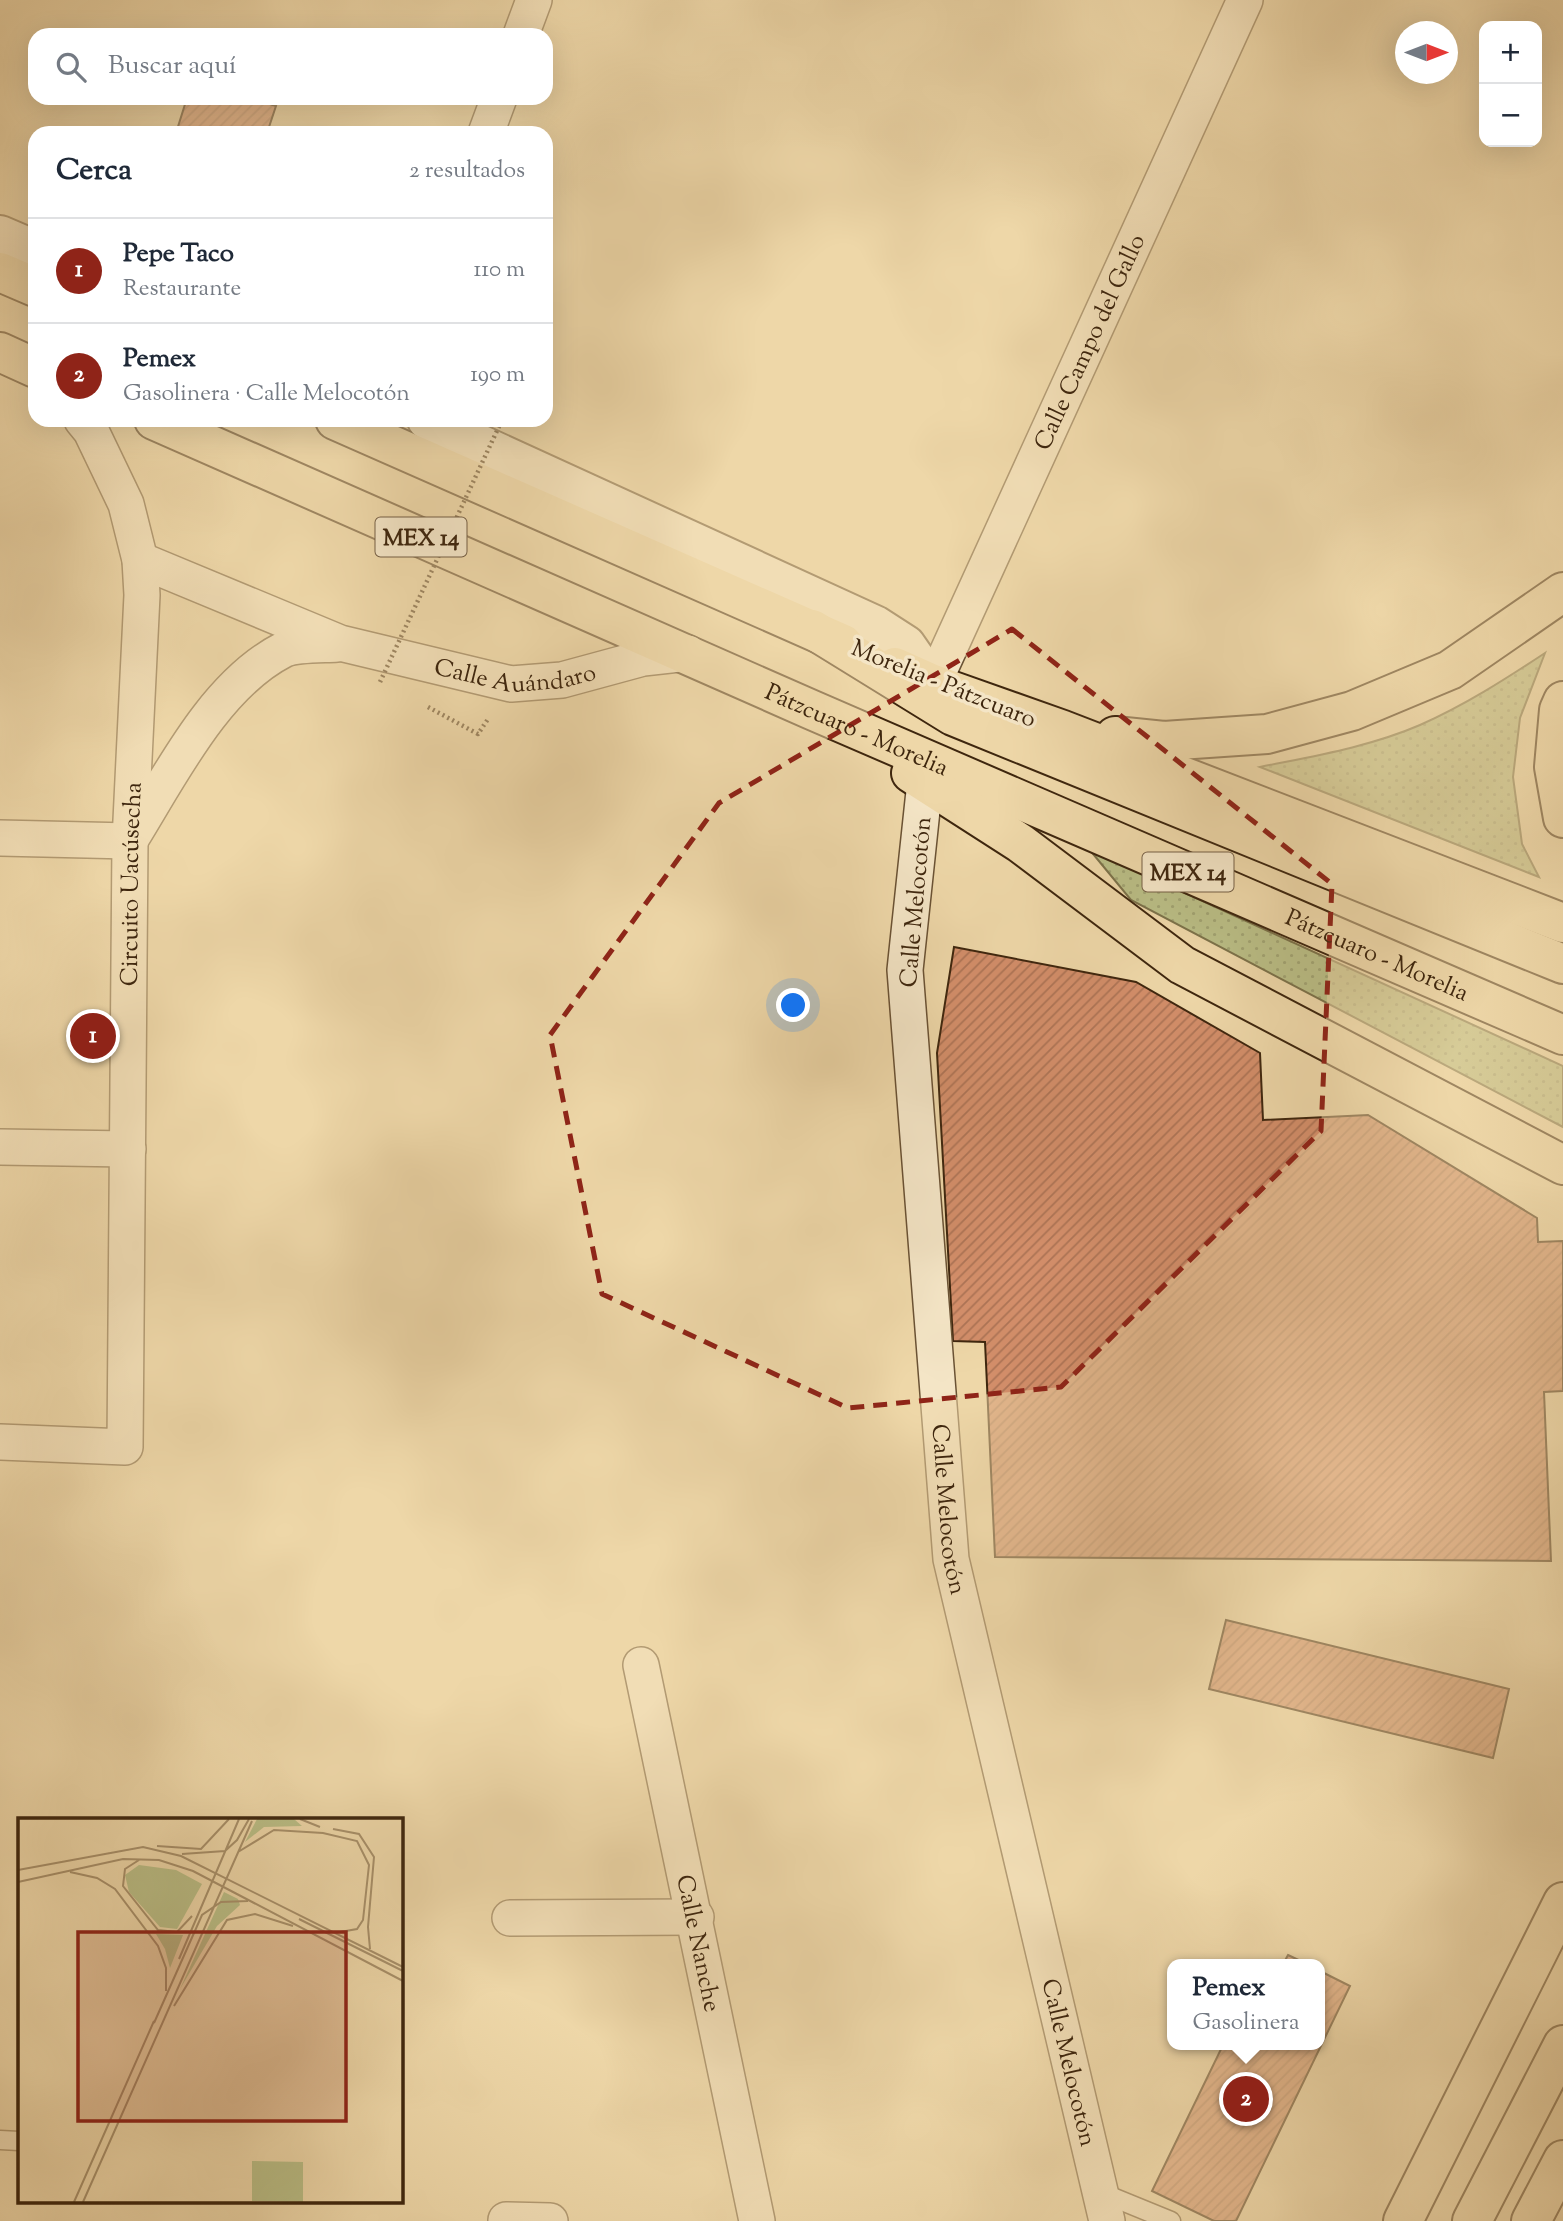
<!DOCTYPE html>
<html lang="es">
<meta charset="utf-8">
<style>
:root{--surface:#fff;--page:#f2f2f3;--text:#1f2937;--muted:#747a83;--line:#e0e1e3;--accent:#8f2418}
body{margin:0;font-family:"Sorts Mill Goudy",serif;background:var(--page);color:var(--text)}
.controls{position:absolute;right:21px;top:21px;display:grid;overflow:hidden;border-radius:14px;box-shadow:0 7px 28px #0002}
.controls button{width:63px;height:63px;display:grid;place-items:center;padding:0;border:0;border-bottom:2px solid var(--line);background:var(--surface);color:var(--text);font:35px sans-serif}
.compass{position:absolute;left:1395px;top:21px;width:63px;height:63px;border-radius:50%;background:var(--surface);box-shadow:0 7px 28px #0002;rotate:90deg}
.you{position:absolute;left:794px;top:1006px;width:24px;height:24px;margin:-18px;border:5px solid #fff;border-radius:50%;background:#1a73e8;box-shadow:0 0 0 10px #1a73e833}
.badge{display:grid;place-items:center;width:46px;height:46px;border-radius:50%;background:var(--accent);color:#fff;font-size:23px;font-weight:700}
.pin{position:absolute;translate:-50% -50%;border:4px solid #fff;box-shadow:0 2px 7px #0006}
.popup{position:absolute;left:1167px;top:1959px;width:158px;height:91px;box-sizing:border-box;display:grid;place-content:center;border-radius:14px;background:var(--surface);filter:drop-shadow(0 2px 5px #0005);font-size:23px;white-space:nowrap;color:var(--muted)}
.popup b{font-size:26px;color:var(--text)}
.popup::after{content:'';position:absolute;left:50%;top:100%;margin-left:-14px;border:14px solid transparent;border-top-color:var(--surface)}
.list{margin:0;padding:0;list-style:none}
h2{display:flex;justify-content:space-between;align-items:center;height:91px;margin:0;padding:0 28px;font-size:30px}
h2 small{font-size:23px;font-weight:400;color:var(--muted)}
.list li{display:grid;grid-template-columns:46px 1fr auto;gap:21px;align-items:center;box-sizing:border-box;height:105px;padding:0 28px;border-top:2px solid var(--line)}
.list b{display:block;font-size:26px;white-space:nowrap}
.list p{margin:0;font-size:23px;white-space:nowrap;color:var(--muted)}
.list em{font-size:23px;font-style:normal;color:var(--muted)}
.icon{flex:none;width:38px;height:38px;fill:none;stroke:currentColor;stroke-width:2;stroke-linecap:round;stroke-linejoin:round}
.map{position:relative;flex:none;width:1563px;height:2221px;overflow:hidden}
.search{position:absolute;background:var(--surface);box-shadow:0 7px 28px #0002;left:28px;top:28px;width:525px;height:77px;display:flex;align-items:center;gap:18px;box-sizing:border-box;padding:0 24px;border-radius:21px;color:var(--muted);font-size:26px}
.panel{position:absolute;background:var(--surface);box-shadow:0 7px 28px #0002;left:28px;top:126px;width:525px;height:301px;border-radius:21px}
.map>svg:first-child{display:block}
.grass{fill:url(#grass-dots);stroke:#7c724a;stroke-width:2}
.building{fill:url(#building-hatch);stroke:#3e260e;stroke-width:2}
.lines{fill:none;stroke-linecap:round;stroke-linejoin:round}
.service-casing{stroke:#6a5234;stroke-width:21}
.minor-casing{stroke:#6a5234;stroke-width:38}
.tertiary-casing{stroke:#6a5234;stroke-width:42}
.primary-casing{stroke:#3e260e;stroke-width:42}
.trunk-casing{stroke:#3e260e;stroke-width:42}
.path{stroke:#3e260e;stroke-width:4.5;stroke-dasharray:2 3.5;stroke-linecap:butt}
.service{stroke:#f4e5c6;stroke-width:18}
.minor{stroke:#f4e5c6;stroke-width:35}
.tertiary{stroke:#f4e5c6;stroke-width:38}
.primary{stroke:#eed7a8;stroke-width:38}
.trunk{stroke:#eed7a8;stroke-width:38}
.path-bridge{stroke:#3e260e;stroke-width:4.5;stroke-dasharray:2 3.5;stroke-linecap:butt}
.marked{fill:none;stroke:#8f2418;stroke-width:5;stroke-dasharray:14 9;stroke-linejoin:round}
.labels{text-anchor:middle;stroke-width:7;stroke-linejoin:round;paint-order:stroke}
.shield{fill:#f4e5c6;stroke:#755f45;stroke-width:2}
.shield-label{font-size:23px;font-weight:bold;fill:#3e260e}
.street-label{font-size:24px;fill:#3e260e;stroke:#f4e5c6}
.inset-road{fill:none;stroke:#a8906a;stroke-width:2}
.view{fill:#8f2418;fill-opacity:0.15;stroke:#8f2418;stroke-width:3.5}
.inset-edge{fill:none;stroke:#3e260e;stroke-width:3.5}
</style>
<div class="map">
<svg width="1563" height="2221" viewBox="0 0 1563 2221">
<defs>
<pattern id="grass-dots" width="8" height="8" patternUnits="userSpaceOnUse" patternTransform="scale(1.75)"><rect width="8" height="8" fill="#babe86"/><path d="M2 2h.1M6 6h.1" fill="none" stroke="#a1a372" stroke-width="1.8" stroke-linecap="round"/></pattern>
<pattern id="building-hatch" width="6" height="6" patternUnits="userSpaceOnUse" patternTransform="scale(1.75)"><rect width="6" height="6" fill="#d38e6a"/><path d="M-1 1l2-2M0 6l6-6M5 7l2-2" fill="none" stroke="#ad7456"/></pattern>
</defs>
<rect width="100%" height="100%" fill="#eed7a8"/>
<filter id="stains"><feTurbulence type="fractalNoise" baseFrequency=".00286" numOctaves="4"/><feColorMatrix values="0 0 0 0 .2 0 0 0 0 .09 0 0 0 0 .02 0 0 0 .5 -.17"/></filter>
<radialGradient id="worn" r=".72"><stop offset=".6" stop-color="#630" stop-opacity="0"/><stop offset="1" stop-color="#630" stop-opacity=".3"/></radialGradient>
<path class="grass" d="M1545,653L1520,718L1513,777L1522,844L1539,877L1260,767C1314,756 1369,747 1420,725C1465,705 1504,680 1545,653Z
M1089,849L1563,1066V1127L1131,900Z"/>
<path class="building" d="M187,98H250L276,106L267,133H176Z
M954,947L1136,982L1260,1053L1263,1120L1368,1115L1537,1218L1538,1242L1563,1241V1391L1544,1392L1551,1561L995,1557L985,1342L953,1341L937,1053Z
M1226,1620L1509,1689L1493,1758L1209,1689Z
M1288,1955L1307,1964H1283Z
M1320,1971L1350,1986L1236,2221H1214L1152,2191L1223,2045H1320Z"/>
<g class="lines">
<g class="service-casing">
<path id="service" d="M0,2140L19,2141
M1100,2192L1171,2221"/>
</g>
<g class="minor-casing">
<g id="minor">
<path d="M521,35L534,0"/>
<path d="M486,133L499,98"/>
<path id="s1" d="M140,560L340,643L511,684L562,680L643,658L688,653"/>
<path id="s2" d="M933,684L1245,0"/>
<path id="s3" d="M925,782L905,970L951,1559L1107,2221"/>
<path d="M132,837C171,774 215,685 283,650C295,644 323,645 337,644"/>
<path d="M0,838L130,841"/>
<path d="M0,1147L128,1149"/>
<path id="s4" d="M0,1442L125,1447L130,841L142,595L140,560L126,504L91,431L82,420"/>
<path id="s5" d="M641,1665L757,2221"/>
<path d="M510,1918L696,1917"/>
<path d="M506,2220L550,2221"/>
</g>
</g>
<g class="tertiary-casing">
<path id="tertiary" d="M0,235L35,250
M427,420L875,625L906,645L933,684"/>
</g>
<g class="primary-casing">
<g id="primary">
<path d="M0,272L35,287"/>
<path d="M0,352L35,368"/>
<path id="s6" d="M154,420L812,710L1563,1035"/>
<path d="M335,420L843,644"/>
<path d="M895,667L933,684L1063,730L1563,923"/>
<path d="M1563,701L1559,710L1554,767L1563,818"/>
<path d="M1115,736L1164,741L1267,734L1352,711L1450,670L1563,592"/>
<path d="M911,773L1020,843L1182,965L1563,1165"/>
</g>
</g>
<g class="trunk-casing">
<path id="trunk" d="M812,629L953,716L1563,964
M1403,2221L1563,1902
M1472,2221L1563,2045
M1531,2221L1563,2160"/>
</g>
<path class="path" d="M428,707L478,734L488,719"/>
<use href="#service" class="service"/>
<use href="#minor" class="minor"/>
<use href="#tertiary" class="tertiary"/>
<use href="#primary" class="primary"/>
<use href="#trunk" class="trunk"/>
<path class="path-bridge" d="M380,682L502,420"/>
</g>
<path d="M0 0H1563V2221H0ZM1012,629L1332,884L1321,1131L1061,1387L848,1408L602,1294L550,1035L719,803Z" fill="#eed7a8" fill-opacity=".55" fill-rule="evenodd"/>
<path class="marked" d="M1012,629L1332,884L1321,1131L1061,1387L848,1408L602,1294L550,1035L719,803Z"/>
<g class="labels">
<g class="shield">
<rect x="375.5" y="517.5" width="91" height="39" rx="5"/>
<rect x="1142.5" y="852.5" width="91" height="39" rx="5"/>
</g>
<g class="shield-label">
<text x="421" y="545">MEX 14</text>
<text x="1188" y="880">MEX 14</text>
</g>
<g class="street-label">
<text dy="8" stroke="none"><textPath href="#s2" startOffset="376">Calle Campo del Gallo</textPath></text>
<text dy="8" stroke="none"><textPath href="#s1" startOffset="396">Calle Auándaro</textPath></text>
<text transform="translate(944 683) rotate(22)" y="8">Morelia - Pátzcuaro</text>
<text dy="8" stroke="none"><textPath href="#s6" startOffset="768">Pátzcuaro - Morelia</textPath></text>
<text dy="8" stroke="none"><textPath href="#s4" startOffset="688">Circuito Uacúsecha</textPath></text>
<text transform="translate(915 902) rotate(-85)" y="8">Calle Melocotón</text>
<text dy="8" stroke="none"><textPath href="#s6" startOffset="1335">Pátzcuaro - Morelia</textPath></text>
<text dy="8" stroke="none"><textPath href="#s3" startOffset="730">Calle Melocotón</textPath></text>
<text dy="8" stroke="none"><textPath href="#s5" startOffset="284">Calle Nanche</textPath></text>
<text dy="8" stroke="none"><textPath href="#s3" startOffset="1297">Calle Melocotón</textPath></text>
</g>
</g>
<g transform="translate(18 1818)">
<rect width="385" height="385" fill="#eed7a8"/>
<path d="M239,1H276L284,8L246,9L227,24ZM206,74L220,81L222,87L199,108L162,171ZM138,116L165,117L152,150L147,131ZM234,343L285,344V384L234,383Z" fill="#babe86"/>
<path d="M121,47L158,52L184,66L159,111L142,109L111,74L107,57Z" fill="#babe86"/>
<path class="inset-road" d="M282,1L302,9M315,11L341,16L356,39L350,109L352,131M139,28L183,31L211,1M220,34L256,12L305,15L339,23L351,47L345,102L339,111L322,114M164,36L207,33L219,22L231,1M121,42L107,51L105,68L140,112L159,114L174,98M0,52L125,29L163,38L385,149M52,54L79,60L97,71L140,128L148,150V173M0,64L105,41L141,42L175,53L385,163M281,101L385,153M161,141L221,1M156,188L209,102L237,96L275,108M136,205L184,97L203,84L230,83M56,384L136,203M65,384L234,3"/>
<path class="view" d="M60,114H328V303H60Z"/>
<rect width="385" height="385" class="inset-edge"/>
</g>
<rect width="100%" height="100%" filter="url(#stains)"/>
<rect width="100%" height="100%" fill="url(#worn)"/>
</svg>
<div class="controls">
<button>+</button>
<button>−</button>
</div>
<svg class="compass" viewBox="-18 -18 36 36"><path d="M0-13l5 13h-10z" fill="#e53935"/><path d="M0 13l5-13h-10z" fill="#747a83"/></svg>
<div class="you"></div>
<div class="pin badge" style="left:93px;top:1036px">1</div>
<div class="pin badge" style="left:1246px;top:2099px">2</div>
<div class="popup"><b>Pemex</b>Gasolinera</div>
<div class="search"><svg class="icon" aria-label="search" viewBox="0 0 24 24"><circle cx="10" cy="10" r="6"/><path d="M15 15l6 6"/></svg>Buscar aquí</div>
<section class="panel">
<h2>Cerca<small>2 resultados</small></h2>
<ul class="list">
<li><span class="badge">1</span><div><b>Pepe Taco</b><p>Restaurante</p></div><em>110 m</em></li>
<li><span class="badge">2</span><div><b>Pemex</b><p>Gasolinera · Calle Melocotón</p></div><em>190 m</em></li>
</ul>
</section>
</div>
